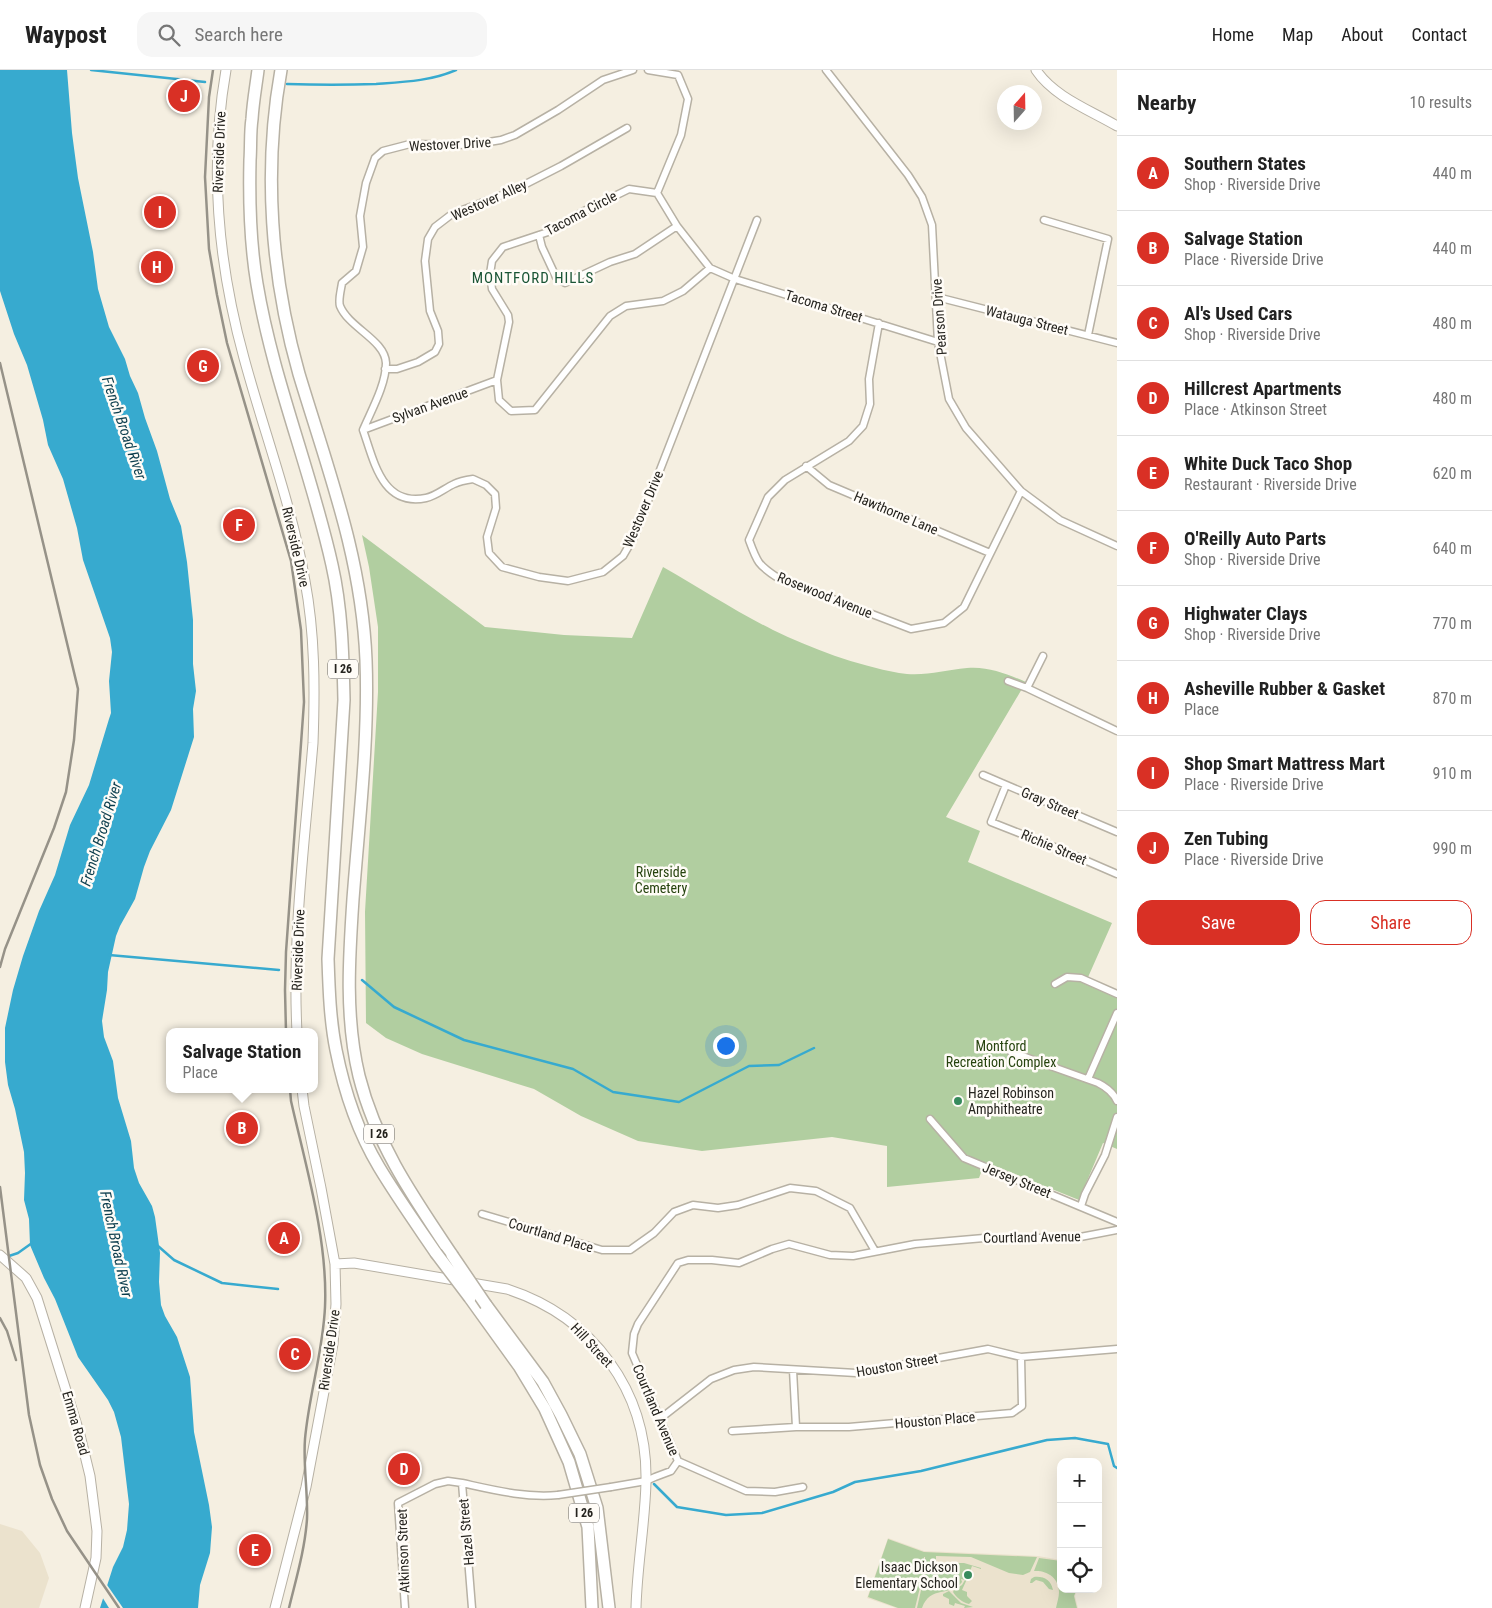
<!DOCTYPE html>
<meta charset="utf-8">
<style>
:root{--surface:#fff;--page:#f6f6f6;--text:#222;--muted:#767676;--line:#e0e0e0;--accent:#d93025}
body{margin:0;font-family:"Roboto Condensed",sans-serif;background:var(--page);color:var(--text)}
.controls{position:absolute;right:15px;bottom:15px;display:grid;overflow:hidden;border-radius:10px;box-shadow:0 5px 20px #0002}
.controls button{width:45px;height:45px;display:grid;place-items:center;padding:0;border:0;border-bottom:1px solid var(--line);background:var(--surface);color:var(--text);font:25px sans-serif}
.compass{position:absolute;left:997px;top:15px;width:45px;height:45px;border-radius:50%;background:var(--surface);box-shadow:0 5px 20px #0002;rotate:20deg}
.you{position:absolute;left:725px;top:975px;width:18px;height:18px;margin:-12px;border:4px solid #fff;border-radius:50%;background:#1a73e8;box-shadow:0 0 0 8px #1a73e833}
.badge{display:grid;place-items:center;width:32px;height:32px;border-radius:50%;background:var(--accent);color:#fff;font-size:16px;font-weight:700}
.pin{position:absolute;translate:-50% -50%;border:2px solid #fff;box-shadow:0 1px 5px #0006}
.popup{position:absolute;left:166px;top:958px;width:152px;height:65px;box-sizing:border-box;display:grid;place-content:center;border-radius:10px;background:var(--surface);filter:drop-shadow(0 1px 4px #0005);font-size:16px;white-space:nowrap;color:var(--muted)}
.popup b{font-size:19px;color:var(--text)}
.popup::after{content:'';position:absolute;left:50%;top:100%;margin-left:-10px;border:10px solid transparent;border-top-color:var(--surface)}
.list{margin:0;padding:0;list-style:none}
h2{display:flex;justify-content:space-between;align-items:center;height:65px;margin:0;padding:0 20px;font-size:21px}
h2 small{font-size:16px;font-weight:400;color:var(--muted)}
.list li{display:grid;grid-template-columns:32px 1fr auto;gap:15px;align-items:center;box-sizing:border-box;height:75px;padding:0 20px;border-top:1px solid var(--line)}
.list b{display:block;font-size:19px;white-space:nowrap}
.list p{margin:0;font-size:16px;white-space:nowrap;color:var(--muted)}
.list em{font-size:16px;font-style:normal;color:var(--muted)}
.actions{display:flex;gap:10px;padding:15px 20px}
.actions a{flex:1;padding:11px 0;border:1px solid var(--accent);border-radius:15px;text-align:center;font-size:18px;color:var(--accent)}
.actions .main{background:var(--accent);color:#fff}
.icon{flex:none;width:28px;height:28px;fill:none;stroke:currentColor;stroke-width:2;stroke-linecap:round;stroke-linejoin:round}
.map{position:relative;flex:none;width:1117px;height:1538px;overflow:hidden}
header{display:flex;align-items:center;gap:30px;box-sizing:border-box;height:70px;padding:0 25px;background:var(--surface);border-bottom:1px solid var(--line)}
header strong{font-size:24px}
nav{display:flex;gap:28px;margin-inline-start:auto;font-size:18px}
.search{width:350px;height:45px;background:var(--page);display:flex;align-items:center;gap:12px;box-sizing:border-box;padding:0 18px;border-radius:15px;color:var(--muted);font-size:19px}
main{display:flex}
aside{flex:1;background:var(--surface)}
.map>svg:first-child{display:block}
.built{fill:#ebe2cd}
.green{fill:#b1cea0}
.water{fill:#37aacf}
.pier{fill:#f5efe1}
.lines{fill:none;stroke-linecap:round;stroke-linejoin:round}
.stream{stroke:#37aacf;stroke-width:2.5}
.street-casing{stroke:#b7b1a4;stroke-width:9}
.secondary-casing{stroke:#b7b1a4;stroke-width:11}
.highway-casing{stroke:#b7b1a4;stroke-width:14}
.street{stroke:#fff;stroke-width:6}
.secondary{stroke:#fff;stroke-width:9}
.highway{stroke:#fff;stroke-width:11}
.rail{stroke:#969288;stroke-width:2.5}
.street-bridge-casing{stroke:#b7b1a4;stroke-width:9;stroke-linecap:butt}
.highway-bridge-casing{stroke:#b7b1a4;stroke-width:14;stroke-linecap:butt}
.street-bridge{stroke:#fff;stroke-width:6}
.highway-bridge{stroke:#fff;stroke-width:11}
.poi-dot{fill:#378b5d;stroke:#fffcf7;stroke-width:2}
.labels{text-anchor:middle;stroke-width:5;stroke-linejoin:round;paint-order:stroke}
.shield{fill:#fffcf7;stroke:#676560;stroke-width:1}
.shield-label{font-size:12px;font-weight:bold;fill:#26241f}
.street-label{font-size:14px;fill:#26241f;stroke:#fffcf7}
.park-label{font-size:14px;fill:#26430e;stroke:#fffcf7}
.poi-label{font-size:14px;fill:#26241f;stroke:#fffcf7;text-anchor:start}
.neighbourhood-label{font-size:15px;letter-spacing:1px;fill:#195435;stroke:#fffcf7}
.water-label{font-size:15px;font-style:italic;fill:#0b3d4d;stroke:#fffcf7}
</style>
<header>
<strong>Waypost</strong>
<div class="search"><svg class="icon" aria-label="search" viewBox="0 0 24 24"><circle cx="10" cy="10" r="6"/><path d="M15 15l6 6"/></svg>Search here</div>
<nav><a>Home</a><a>Map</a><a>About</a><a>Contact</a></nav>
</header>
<main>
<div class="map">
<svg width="1117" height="1538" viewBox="0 0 1117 1538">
<rect width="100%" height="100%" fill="#f5efe1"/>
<path class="built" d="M0,1454L22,1461L40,1483L49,1508L39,1538H0Z
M888,1468L924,1481L1038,1486L1061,1490V1519H1077L1075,1526L1078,1538H896L867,1528Z"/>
<path class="green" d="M362,465L485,557L564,565L632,568L663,497C700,518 735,541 773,560C812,579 856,595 899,603C924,607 943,600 967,598C988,596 1007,604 1026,612L946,747L980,761L968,792L1112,853L1085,914L1117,928V1079L1103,1073L1079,1130L985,1092L979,1108L887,1117V1076L832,1067L702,1081L638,1071L581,1046L534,1019L422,984L386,968L366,953L365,842L378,622V557L369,497Z
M888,1469L924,1482L1037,1487L1030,1502L1023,1505L1009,1503L971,1487L936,1486V1493H964L981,1498V1499L972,1496L968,1507L965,1505V1509H967L962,1520L967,1522V1526L972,1531L969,1534C962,1532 957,1528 953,1522L954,1520L962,1515L965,1510L961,1509L962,1512C951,1527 930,1515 922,1538H917L924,1507L925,1487H924L923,1505L915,1538H898L868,1527Z
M1039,1488L1061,1491V1519H1077L1074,1526L1077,1538H1056C1057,1533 1059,1527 1059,1522C1059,1508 1047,1500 1034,1501Z
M1034,1507C1044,1506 1051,1510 1053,1520L1049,1519L1043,1512L1036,1510L1032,1513H1030L1031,1509Z
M949,1521L961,1533L973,1537L964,1538L965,1536L955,1533L954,1536L949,1534V1529L943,1526V1524Z"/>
<path class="water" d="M0,0H67L72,63L78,108L93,182L98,219L109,257L125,289L130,306L138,323L145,348L157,381L170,429L181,456L187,492L193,550V594L196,621L193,639L194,667L171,740L150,781L144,797L135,829L120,856L116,866L108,902L107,920L102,951L104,967L113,991L118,1028L131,1071L134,1098L139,1113L152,1136L155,1147L160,1183L159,1212L161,1235L165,1246L177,1267L190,1307L194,1362L209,1435L212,1457L210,1483L200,1515L198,1538H100L113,1497L123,1477L127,1460L129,1434L121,1367L114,1342L108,1330L78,1287L55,1229L44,1208L30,1175L29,1149L24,1130L25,1103L24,1082L15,1039L8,1015L5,992V958L13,920L23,886L39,841L55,805L70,755L89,715L109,649L111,643L109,611L112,582L110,568L83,490L77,458L63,409L48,375L43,350L27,295L14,264L0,221Z"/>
<path class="pier" d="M105,1512L123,1538H109L101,1525Z"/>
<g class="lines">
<path class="stream" d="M91,0L205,12
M287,14C317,15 347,15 376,14C404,12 431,11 456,0
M109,885L279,900
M362,910L394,937L464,970L573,999L613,1022L679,1032L749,996L779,995L814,978
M158,1176L174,1190L222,1213L278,1219
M6,1187L18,1183L32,1173
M654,1414L677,1437L726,1445L762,1443L833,1422L855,1412L921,1401L1047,1370L1075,1368L1108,1374L1114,1396L1117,1398"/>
<g class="street-casing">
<path id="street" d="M633,0L603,10L558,40L515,65L501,70L470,75L410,74L383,81L375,88L366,113L360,146L363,177L356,201L342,213C341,220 338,230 340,236C349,258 385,270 386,293C386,315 371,341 363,360C374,391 382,437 426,428C436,426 445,418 454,414C460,411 466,410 473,409L486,415L495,424L496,438L487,467L489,483L502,497L539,507L568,511L603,502L623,486L634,467L757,150
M648,0L678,5L688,29L681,65L657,123
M826,0L908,105L922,127L932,155L938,272L949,329L966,358L1021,421L1060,450L1117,476
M1044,150L1108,169L1088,265
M539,165L542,177L556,207L560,210L565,213L610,192L635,184L677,156
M710,198L683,221L663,231L626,236L610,246L535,340L511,341L499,330L497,310L509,252L508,245L492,219L490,204L492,191L503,177L551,161L584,141L629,119L657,123L677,156L710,198L735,209L938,272
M937,227L1117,273
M879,253L869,309L870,334L863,356L849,371L785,410L768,427L749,470C757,492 758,495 778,508L911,559L944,553L964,537L1021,421
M385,299H397L418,292L435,282L439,274L438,261L430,241L425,191L428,169L435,157L452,144L510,122L561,96L627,58
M363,360L497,310
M806,396L829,415L990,483
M1008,611L1027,618L1117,661
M1027,618L1043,586
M983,705L1117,762
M1006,715L991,752L1057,778L1117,804
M1055,914L1067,907L1081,908L1117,924
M1011,982L1098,1013C1106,1017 1113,1022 1117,1031
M1088,1009L1117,943
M930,1049L964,1088L1117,1152
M1081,1136L1085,1124L1105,1085L1117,1047
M482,1144L602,1180H630L654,1163L674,1142L693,1135L718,1138L738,1135L790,1118L816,1121L850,1138L875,1181
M793,1300L796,1357
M661,1348L711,1309L734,1300L754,1297L856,1303L988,1279L1021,1287L1117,1279
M732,1361L796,1357H849L1012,1343L1022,1336L1021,1287
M678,1391L632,1283L634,1264L638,1254L678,1193L688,1190H712L739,1193L772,1179L789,1174L830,1185L853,1186L915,1174L984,1168H1075L1117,1160
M678,1391L746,1421L775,1422L803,1417
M462,1413C494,1420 525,1428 558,1425
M611,1417L646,1411L655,1407L671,1401L678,1391
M405,1538L398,1433L435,1414L448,1411L462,1413L472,1538"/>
</g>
<g class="secondary-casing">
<path id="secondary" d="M226,0C209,97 218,194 244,288C264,362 292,436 305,511C315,564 315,619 313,673C305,769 292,866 297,962
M1036,0C1054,27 1090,40 1117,56
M0,1185L26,1208L37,1228L80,1365L90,1406L97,1461L96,1488L85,1538
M335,1194L354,1193L507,1219C593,1247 648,1321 646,1412C645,1454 637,1496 636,1538
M275,1538L306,1417L333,1274L336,1234L335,1194L321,1118L304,1036L302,1019"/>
</g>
<g class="highway-casing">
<path id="highway" d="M258,0C256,16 253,32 252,49C250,62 251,76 250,90C249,132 250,173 257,214C273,310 311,400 332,495C342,539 343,585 344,630L328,889C329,919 330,950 336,980C344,1020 358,1062 379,1097C397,1127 417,1155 436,1183
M281,0C263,100 271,206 299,304C328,400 362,488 366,590C369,669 359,750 353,829C349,888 345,948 359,1006C376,1074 413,1127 452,1185
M470,1228L519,1296L545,1339L569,1392L588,1457L592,1538
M486,1235L543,1312L561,1345L580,1384L597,1438L609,1538"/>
</g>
<use href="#street" class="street"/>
<use href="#secondary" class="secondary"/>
<use href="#highway" class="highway"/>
<path class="rail" d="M213,0L209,27L205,107L209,179L217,225L227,273L291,491L301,560L304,632L286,882L285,920L286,962
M0,293L78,619L74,670L66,722L54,758L5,879L0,897
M0,1117L29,1345L40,1395L52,1429L67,1461L119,1538
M0,1248L7,1261L16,1290
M289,1538C296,1509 305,1479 307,1449C308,1422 303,1395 305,1369C309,1324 323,1282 325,1237C328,1170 306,1097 291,1031L290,1019"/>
<g class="street-bridge-casing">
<path id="street-bridge" d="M558,1425L611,1417"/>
</g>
<g class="highway-bridge-casing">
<path id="highway-bridge" d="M436,1183L470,1228
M452,1185L486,1235"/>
</g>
<use href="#street-bridge" class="street-bridge"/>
<use href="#highway-bridge" class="highway-bridge"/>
</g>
<g class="poi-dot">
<circle cx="958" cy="1031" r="5"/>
<circle cx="968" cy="1505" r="5"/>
</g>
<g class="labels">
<g class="shield">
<rect x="328" y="589.5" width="30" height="19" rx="4"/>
<rect x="364" y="1054.5" width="30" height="19" rx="4"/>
<rect x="569" y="1433.5" width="30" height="19" rx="4"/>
</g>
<g class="shield-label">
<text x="343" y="603">I 26</text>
<text x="379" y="1068">I 26</text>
<text x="584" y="1447">I 26</text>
</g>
<g class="street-label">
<text transform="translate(450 74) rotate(-3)" y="5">Westover Drive</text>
<text transform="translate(219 82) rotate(-88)" y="5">Riverside Drive</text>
<text transform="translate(489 130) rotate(-24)" y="5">Westover Alley</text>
<text transform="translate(581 143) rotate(-28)" y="5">Tacoma Circle</text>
<text transform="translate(824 236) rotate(17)" y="5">Tacoma Street</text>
<text transform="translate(939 247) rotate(-94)" y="5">Pearson Drive</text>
<text transform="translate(1027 250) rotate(14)" y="5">Watauga Street</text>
<text transform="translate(430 335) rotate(-20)" y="5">Sylvan Avenue</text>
<text transform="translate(643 439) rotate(-67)" y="5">Westover Drive</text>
<text transform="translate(896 443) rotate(23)" y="5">Hawthorne Lane</text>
<text transform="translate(296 477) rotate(77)" y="5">Riverside Drive</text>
<text transform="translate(825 525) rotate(22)" y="5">Rosewood Avenue</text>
<text transform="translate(1050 733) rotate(23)" y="5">Gray Street</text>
<text transform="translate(1054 777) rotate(23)" y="5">Richie Street</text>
<text transform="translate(298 880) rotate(-88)" y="5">Riverside Drive</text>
<text transform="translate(1017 1110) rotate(22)" y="5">Jersey Street</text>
<text transform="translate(551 1165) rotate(17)" y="5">Courtland Place</text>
<text transform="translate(1032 1167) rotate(-1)" y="5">Courtland Avenue</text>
<text transform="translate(592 1275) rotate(47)" y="5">Hill Street</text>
<text transform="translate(329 1280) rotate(-82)" y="5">Riverside Drive</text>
<text transform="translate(897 1295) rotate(-10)" y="5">Houston Street</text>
<text transform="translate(656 1340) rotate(67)" y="5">Courtland Avenue</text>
<text transform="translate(935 1350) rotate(-5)" y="5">Houston Place</text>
<text transform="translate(76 1353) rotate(74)" y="5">Emma Road</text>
<text transform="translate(466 1462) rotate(-95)" y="5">Hazel Street</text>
<text transform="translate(403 1481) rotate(-92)" y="5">Atkinson Street</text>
</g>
<g class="park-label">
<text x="661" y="807">Riverside<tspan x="661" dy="16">Cemetery</tspan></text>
<text x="1001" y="981">Montford<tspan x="1001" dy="16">Recreation Complex</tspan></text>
</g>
<g class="poi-label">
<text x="968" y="1028">Hazel Robinson<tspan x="968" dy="16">Amphitheatre</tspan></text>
<text x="958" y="1502" text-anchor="end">Isaac Dickson<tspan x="958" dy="16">Elementary School</tspan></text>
</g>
<g class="neighbourhood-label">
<text x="533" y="213">MONTFORD HILLS</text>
</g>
<g class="water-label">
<text transform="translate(124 358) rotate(71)" y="5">French Broad River</text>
<text transform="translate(101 764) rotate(-73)" y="5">French Broad River</text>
<text transform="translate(116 1174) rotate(78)" y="5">French Broad River</text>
</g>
</g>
</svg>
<div class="controls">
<button>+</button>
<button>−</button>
<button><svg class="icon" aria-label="locate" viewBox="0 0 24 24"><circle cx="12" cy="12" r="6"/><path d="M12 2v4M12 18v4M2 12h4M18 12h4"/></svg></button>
</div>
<svg class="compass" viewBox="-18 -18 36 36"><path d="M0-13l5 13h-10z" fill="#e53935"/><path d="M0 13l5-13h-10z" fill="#767676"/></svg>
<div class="you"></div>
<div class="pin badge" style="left:284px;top:1168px">A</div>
<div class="pin badge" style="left:242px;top:1058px">B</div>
<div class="popup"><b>Salvage Station</b>Place</div>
<div class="pin badge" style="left:295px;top:1284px">C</div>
<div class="pin badge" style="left:404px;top:1399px">D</div>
<div class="pin badge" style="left:255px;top:1480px">E</div>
<div class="pin badge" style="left:239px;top:455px">F</div>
<div class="pin badge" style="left:203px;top:296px">G</div>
<div class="pin badge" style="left:157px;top:197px">H</div>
<div class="pin badge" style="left:160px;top:142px">I</div>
<div class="pin badge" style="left:184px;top:26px">J</div>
</div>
<aside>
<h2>Nearby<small>10 results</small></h2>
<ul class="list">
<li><span class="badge">A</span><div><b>Southern States</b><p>Shop · Riverside Drive</p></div><em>440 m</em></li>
<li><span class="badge">B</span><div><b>Salvage Station</b><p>Place · Riverside Drive</p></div><em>440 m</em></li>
<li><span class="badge">C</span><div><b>Al's Used Cars</b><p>Shop · Riverside Drive</p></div><em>480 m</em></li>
<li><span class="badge">D</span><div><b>Hillcrest Apartments</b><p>Place · Atkinson Street</p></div><em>480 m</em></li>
<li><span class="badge">E</span><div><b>White Duck Taco Shop</b><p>Restaurant · Riverside Drive</p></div><em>620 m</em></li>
<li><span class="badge">F</span><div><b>O'Reilly Auto Parts</b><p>Shop · Riverside Drive</p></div><em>640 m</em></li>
<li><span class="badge">G</span><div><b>Highwater Clays</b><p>Shop · Riverside Drive</p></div><em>770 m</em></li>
<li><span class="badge">H</span><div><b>Asheville Rubber &amp; Gasket</b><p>Place</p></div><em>870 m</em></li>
<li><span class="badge">I</span><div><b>Shop Smart Mattress Mart</b><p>Place · Riverside Drive</p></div><em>910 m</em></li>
<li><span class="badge">J</span><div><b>Zen Tubing</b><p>Place · Riverside Drive</p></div><em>990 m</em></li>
</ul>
<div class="actions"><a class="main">Save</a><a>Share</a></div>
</aside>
</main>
